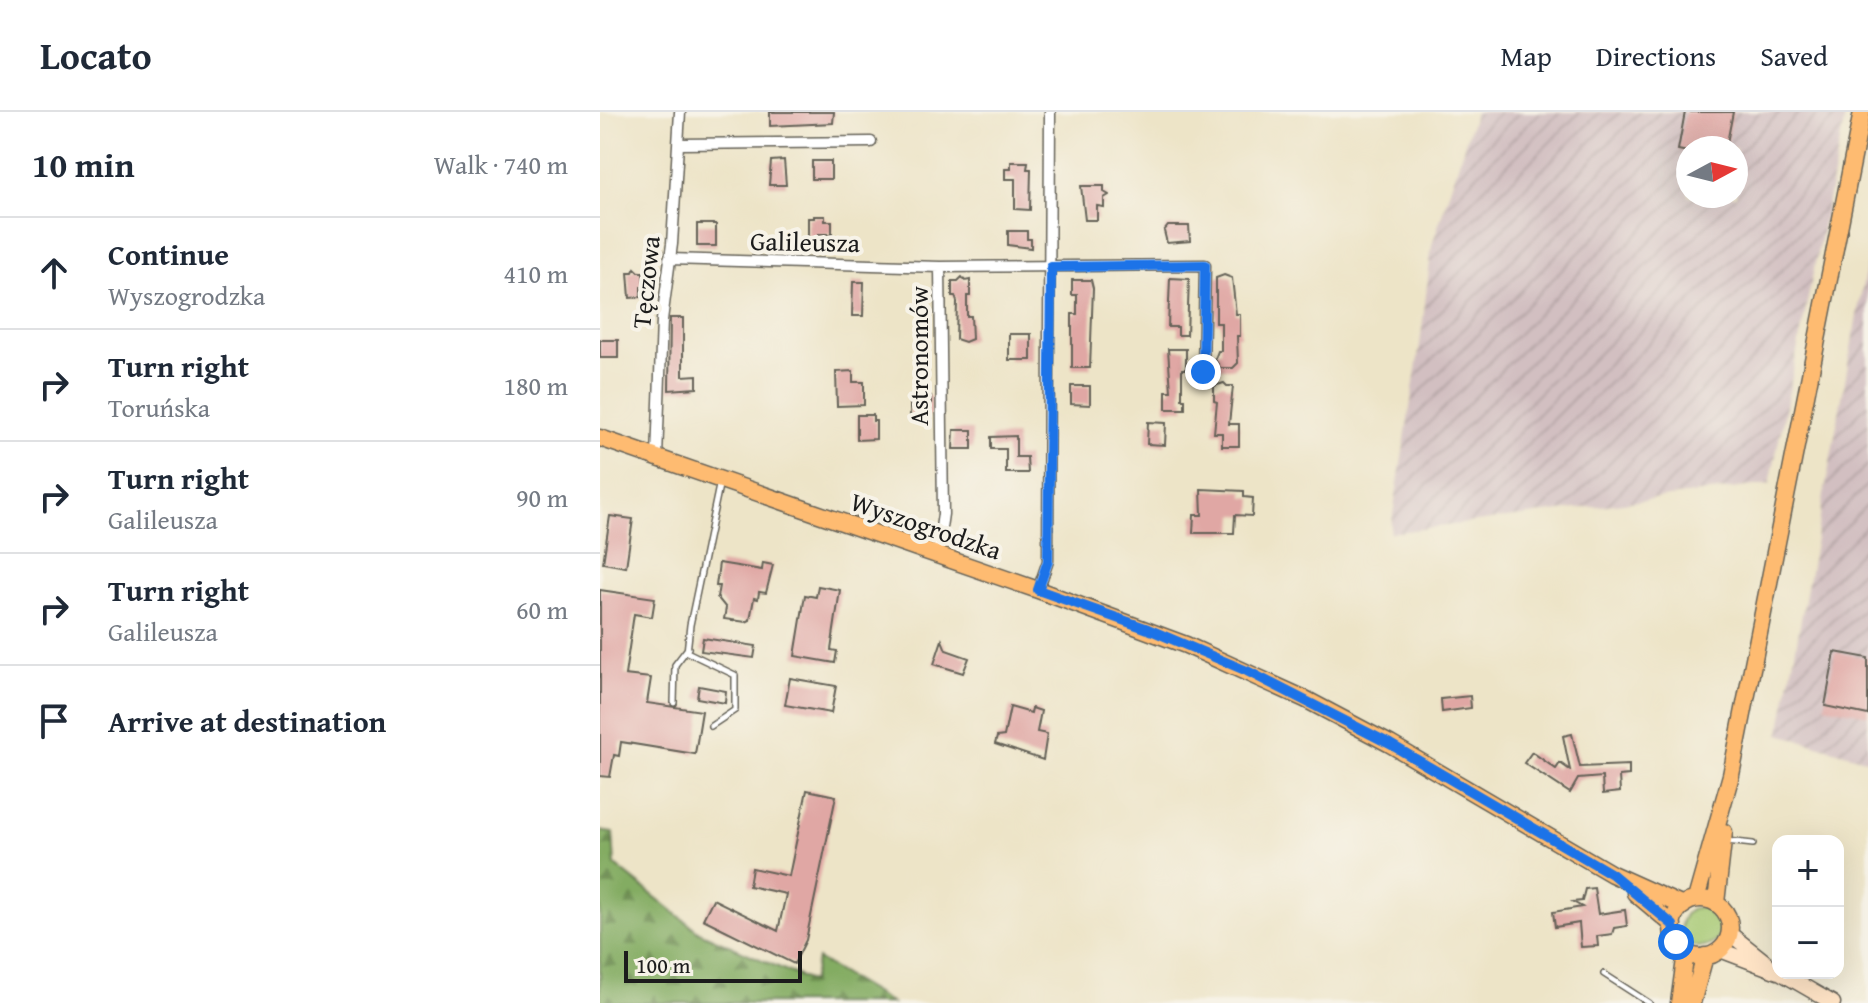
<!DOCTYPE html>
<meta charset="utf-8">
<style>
:root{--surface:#fff;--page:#f2f2f3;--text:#1f2937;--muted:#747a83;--line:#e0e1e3}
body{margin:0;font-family:"Gentium Book Plus",serif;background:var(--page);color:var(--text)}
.controls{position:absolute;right:24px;bottom:24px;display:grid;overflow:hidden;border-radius:16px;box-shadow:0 8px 32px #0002}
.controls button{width:72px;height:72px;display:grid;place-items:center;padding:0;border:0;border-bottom:2px solid var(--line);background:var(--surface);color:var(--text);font:40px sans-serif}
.compass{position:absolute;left:1076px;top:24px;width:72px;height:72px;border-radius:50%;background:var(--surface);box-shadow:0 8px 32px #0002;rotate:83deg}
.scale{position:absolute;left:24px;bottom:20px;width:178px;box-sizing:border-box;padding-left:8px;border:4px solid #1c1c1c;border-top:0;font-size:22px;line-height:28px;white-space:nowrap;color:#1c1c1c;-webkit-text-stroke:6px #f7f3e8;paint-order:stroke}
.stop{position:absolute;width:24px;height:24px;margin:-18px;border:6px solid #1a73e8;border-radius:50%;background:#fff}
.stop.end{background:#1a73e8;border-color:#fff;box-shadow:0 2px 8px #0008}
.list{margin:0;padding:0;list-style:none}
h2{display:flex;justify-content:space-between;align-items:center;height:104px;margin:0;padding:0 32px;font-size:34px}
h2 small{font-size:26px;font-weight:400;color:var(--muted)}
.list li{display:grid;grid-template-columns:52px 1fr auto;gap:24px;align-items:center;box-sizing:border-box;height:112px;padding:0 32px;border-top:2px solid var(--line)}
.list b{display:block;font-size:30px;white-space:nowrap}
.list p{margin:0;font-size:26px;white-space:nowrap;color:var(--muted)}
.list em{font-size:26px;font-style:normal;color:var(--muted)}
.icon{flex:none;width:44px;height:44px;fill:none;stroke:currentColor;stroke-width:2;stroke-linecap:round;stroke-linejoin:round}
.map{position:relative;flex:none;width:1268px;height:891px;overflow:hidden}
header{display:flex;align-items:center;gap:48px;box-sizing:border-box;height:112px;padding:0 40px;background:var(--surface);border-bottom:2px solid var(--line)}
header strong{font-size:38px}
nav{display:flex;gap:44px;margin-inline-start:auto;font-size:28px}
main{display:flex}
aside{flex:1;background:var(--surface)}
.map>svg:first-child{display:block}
.industrial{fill:url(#industrial-furrows);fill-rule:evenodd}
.grass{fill:#a4c770;stroke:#607246;stroke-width:2}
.forest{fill:url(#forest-firs);stroke:#50643f;stroke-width:2}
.building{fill:#e0a7a4}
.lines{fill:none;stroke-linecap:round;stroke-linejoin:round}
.service-casing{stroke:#656258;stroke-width:8}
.minor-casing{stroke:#656258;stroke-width:13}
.secondary-casing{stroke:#656258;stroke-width:17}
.primary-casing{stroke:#656258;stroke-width:19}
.service{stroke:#fff;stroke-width:5}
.minor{stroke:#fff;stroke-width:10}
.secondary{stroke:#ffe4c6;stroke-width:14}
.primary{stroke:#febb71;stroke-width:16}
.route{stroke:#1a73e8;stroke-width:10}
.labels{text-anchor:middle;stroke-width:8;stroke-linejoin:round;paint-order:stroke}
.street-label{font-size:26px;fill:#1c1c1c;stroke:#f7f3e8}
</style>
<header>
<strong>Locato</strong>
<nav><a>Map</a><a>Directions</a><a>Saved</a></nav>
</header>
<main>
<aside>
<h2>10 min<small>Walk · 740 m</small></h2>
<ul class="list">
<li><svg class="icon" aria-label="ahead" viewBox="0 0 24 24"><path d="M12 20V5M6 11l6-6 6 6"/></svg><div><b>Continue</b><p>Wyszogrodzka</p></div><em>410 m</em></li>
<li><svg class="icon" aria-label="right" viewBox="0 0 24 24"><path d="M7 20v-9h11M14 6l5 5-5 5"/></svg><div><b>Turn right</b><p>Toruńska</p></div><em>180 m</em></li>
<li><svg class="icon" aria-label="right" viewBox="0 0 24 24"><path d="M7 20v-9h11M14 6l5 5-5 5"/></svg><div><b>Turn right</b><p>Galileusza</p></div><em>90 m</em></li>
<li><svg class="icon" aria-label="right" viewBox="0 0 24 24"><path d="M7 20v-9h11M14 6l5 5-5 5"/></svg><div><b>Turn right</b><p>Galileusza</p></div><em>60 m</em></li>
<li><svg class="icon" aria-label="arrive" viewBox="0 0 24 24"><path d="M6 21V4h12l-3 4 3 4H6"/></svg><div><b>Arrive at destination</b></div></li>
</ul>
</aside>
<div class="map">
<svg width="1268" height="891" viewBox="0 0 1268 891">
<defs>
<pattern id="industrial-furrows" width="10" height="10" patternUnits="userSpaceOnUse" patternTransform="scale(2)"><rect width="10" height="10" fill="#d2bfc1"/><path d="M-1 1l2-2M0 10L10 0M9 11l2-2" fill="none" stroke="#b4a4a5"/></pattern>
<pattern id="forest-firs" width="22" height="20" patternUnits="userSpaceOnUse" patternTransform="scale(2)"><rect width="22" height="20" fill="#83ac62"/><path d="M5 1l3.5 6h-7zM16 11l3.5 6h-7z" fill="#6a8b50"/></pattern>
</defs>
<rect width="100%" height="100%" fill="#f7f3e8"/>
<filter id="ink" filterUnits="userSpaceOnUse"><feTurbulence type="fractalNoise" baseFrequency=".0125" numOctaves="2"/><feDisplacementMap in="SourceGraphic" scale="16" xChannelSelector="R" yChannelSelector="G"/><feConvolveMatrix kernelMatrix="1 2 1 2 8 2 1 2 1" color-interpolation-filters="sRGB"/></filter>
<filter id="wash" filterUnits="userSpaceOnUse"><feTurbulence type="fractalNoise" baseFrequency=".006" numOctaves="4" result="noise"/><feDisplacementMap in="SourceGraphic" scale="32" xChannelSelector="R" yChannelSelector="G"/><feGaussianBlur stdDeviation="1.8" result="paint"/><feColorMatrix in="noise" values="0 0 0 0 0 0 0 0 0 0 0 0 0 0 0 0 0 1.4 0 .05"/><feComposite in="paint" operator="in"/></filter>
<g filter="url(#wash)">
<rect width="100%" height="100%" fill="#ede4c7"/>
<path class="industrial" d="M875,0H1246L1170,372L790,421L820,233L832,133ZM1088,36H1136V84H1088Z
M1268,144V648L1180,622Z"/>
<path class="grass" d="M1081 815a20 20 0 1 1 40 0a20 20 0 1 1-40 0Z"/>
<path class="forest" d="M0,719L13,721L15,753L99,820L212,870L217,847L291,891H0Z"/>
<g id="blocks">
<path class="building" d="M170,0H234L233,11L170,14Z
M1085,0H1133L1126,36H1088V40L1078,38Z
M184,48L186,73H169L171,49Z
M212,49H231V67H212Z
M411,50H428L427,57H431L430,98L415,97V67H405V57H411Z
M481,74H504V80L509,83L504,86V95L497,94V108H485Z
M214,104H225V109H232V122H219V133H208V106H214Z
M97,112H116V134H97Z
M568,114H589L590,129L567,131L564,119Z
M408,119H427V127H431V136L408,133Z
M35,156L39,160H43L44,175H41V185L30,186L28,160H33Z
M624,163L632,166L636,202H640V224H637L638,251L633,256H620L615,247L618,239H621V211H616V166Z
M362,165L365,169L370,168V184H367V204H371L372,227L365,230L356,227L357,190L355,184H352V169H358Z
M570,166L589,167L587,223H578V215H568Z
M472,168H491L493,176L490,256H472V202H477V183H472Z
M253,170H264L263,204H252Z
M70,206H83V264L97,263V276L69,278Z
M409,222H431V248H409Z
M0,228H18V246H0Z
M568,237H586V257H582V287H585V297H566V279H571Z
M253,259V270H264V293L237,294L236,260Z
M624,271L627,274H633L629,312H639V334H622V321H614L617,290L614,289V274Z
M471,274H490V293L471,292Z
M310,284H331V304H310Z
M257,303H273V309H276V327L257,328Z
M548,310L566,311L565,333L547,332Z
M354,318H372V337H353Z
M416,324V345H427L428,361H406V337H391V325Z
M601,377L644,379V385L653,386L652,404L635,403L634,421H593L594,403H602Z
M10,404L33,407L26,455L3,451Z
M119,451L162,458L163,451L173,453L166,481L159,480L158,487L154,486L150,508L146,510L124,507L126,496L117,485L119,474H116Z
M218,474L240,478L231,538L237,539L235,551L195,544L205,483L216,485Z
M0,478L55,486L52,505L34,502L25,563L51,566L47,591L102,599L95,642L21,630L19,644L14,643L10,665L0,664Z
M103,526L156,534L154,546L101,539Z
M342,528L346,538L369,546L363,561L334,552Z
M1235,540L1268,546V603L1225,594Z
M190,566L236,574L231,601L185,593Z
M99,574L126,579L125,591L97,586Z
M870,584L871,596L842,600L841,587Z
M410,595L431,601L432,596L441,599L437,620L447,622L443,648L395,632L397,625L404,624Z
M972,622L980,655L1029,653V663L1019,664L1020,680L1003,682L1002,665L978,667L970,681L924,651L932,640L956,657L960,651L970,658L963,624Z
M207,678L236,684L206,828L194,852L103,807L113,787L178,819L186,782L149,774L152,756L189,764Z
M994,776L998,802L1025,798L1027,814L1014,816L1012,822L997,824L998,834L981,835L979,811L955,815L953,800L982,795L973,790L982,789L985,777Z"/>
</g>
</g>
<g filter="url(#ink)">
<use href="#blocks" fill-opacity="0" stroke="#656258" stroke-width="2"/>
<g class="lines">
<g class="service-casing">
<path id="service" d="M74,591L75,553L88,536
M111,614L135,598V563L87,540L90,513L120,369
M1126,729L1153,732
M1004,862L1049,891"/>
</g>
<g class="minor-casing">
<path id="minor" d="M80,32L271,30
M69,147L340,155
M57,346L62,208L72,132L80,0
M337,443L343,402L340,155L605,153L603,260
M438,478L448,449L450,0"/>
</g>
<g class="secondary-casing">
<path id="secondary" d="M1129,821L1168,852
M1120,838L1178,860
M1181,861L1233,891"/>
</g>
<g class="primary-casing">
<path id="primary" d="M0,326L438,478L586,533L705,587L790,632L1012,762L1083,794
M1035,781L1073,813
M1096,787L1131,663L1262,0
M1072 816a29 29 0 1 1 58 0a29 29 0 1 1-58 0Z
M1116,791L1124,720
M1079,891L1086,840
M1092,891L1105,844"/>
</g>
<use href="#service" class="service"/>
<use href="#minor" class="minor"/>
<use href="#secondary" class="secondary"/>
<use href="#primary" class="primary"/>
</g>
</g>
<g class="lines" filter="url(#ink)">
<path class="route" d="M603,260L605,153L451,155L448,449L438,478L548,517L647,559L790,632L1012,762L1073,813L1076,830"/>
</g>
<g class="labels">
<g class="street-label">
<text transform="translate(205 130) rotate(1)" y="9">Galileusza</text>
<text transform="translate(46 170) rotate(-84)" y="9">Tęczowa</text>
<text transform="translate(319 244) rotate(-90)" y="9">Astronomów</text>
<text transform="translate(326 414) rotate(19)" y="9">Wyszogrodzka</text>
</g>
</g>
</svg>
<div class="controls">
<button>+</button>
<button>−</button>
</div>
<svg class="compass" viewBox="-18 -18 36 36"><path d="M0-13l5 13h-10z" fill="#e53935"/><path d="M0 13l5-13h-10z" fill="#747a83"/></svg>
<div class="scale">100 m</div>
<div class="stop" style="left:1076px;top:830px"></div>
<div class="stop end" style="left:603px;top:260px"></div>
</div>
</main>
